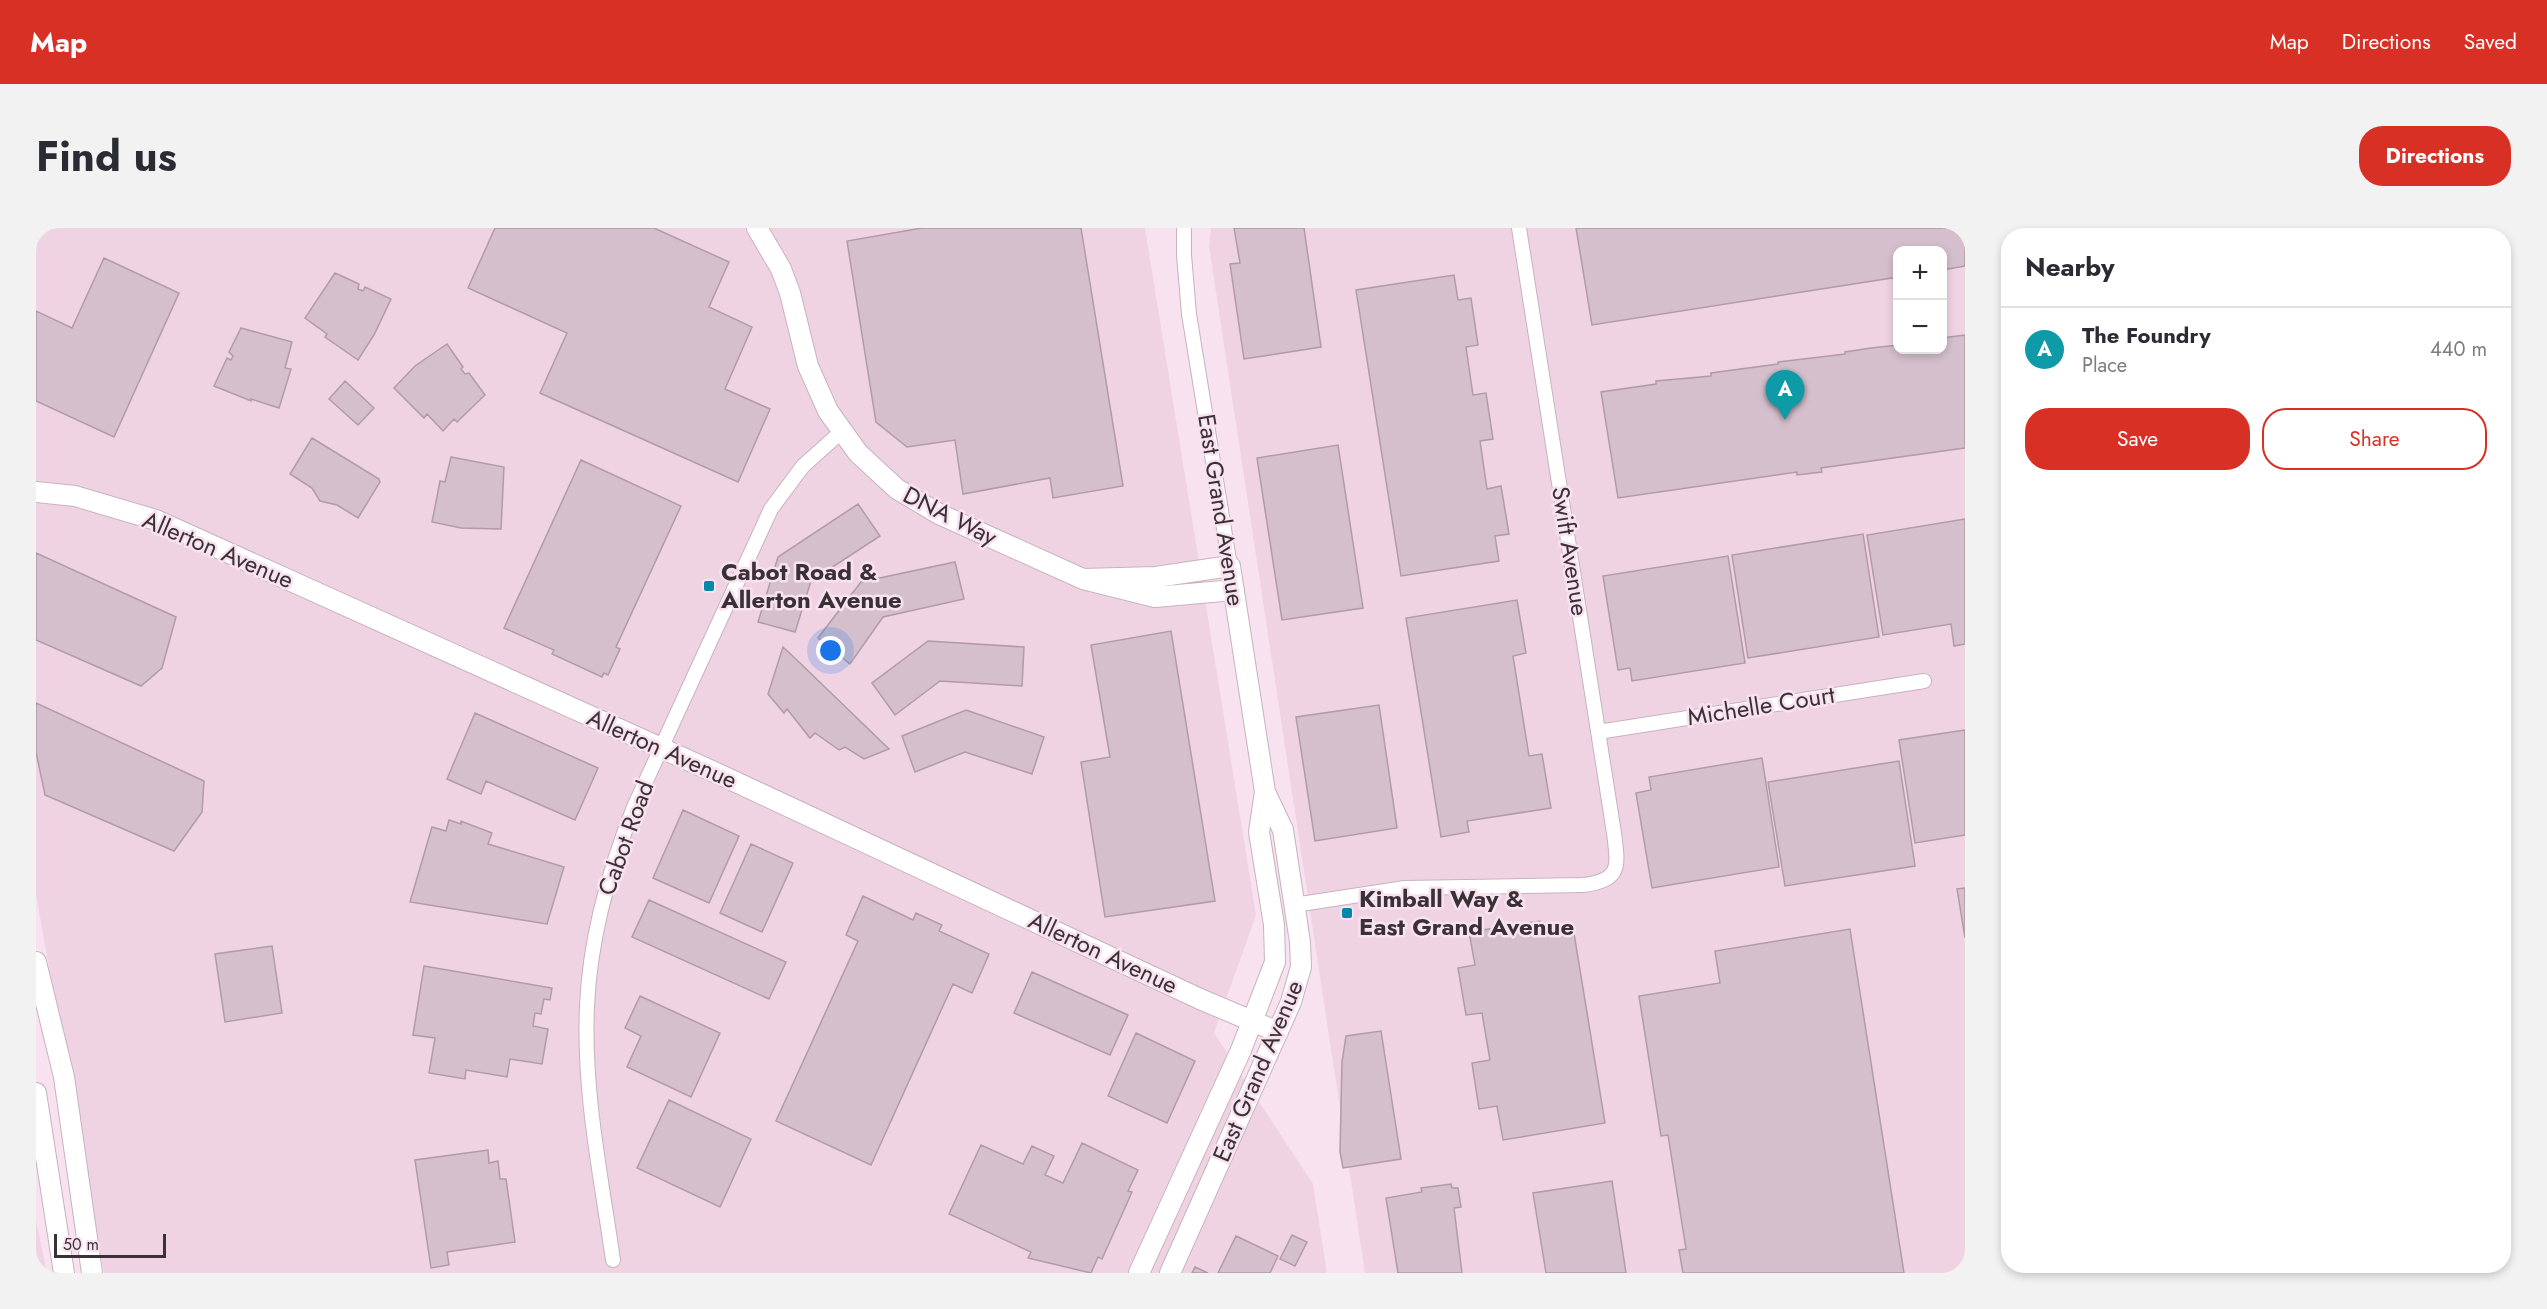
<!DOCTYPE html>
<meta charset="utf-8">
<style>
:root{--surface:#fff;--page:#f2f2f3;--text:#2b2b33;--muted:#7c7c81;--line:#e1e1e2;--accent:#d93025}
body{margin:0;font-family:Jost,sans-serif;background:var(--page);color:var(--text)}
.controls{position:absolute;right:18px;top:18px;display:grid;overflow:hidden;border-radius:12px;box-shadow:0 3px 9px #0003}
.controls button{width:54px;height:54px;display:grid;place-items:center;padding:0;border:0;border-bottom:2px solid var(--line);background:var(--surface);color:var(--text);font:30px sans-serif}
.scale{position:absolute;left:18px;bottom:15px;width:112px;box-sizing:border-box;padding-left:6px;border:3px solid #3a3136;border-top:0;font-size:16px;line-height:21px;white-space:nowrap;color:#3a3136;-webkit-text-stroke:4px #f9e2ef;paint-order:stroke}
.you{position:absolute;left:795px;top:423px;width:21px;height:21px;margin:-15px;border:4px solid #fff;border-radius:50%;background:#1a73e8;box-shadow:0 0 0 9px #1a73e833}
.badge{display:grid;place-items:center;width:39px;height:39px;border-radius:50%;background:var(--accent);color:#fff;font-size:20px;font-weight:700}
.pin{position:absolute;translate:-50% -50px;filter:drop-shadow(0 2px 3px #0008)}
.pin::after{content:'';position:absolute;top:32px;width:21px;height:18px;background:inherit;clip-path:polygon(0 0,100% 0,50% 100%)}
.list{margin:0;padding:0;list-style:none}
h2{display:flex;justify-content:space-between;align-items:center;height:78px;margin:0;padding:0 24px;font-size:26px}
h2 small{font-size:20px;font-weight:400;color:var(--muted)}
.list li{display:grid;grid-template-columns:39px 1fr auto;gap:18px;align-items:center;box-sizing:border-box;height:84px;padding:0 24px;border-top:2px solid var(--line)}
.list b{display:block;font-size:22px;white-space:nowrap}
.list p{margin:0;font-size:20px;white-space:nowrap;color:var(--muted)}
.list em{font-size:20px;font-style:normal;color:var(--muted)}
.actions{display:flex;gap:12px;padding:18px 24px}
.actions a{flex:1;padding:14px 0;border:2px solid var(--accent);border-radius:24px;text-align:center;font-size:21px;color:var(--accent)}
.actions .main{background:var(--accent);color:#fff}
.map{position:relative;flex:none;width:1929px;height:1045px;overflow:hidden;border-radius:24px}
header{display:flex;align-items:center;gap:36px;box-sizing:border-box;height:84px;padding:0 30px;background:var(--accent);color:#fff}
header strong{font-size:28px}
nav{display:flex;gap:33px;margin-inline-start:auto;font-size:21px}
.intro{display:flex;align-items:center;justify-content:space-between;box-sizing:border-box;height:144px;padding:0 36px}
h1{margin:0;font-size:42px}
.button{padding:15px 27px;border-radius:24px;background:var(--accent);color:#fff;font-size:21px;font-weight:700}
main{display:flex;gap:36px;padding:0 36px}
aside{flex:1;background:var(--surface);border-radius:24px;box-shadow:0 3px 9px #0003}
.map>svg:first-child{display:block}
.built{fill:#f0d3e3;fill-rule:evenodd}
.building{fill:#d5bfcc;stroke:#b09ba7;stroke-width:1.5}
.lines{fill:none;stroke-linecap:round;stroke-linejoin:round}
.street-casing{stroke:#c8b2bf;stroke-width:16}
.secondary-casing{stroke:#c8b2bf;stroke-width:22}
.street{stroke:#fff;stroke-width:14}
.secondary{stroke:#fff;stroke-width:20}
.poi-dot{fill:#0089a9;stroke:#f9e2ef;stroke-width:2}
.labels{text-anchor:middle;stroke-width:5;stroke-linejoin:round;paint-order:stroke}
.street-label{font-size:24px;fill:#3a3136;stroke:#f9e2ef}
.poi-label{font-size:24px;font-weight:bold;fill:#3a3136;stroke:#f9e2ef;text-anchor:start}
</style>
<header>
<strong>Map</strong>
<nav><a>Map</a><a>Directions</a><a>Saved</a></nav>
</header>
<div class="intro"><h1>Find us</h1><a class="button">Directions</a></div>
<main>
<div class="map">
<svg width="1929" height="1045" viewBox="0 0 1929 1045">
<rect width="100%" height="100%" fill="#f9e2ef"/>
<path class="built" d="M0,0H1109L1220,687L1178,805L1277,956L1291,1045H68L0,667Z
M1175,0H1929V1045H1329L1173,18ZM1862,22H1906V122H1862Z
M0,993L11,1045H0Z"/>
<path class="building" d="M459,0H618L693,34L673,79L716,99L689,161L734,181L702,254L504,165L531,105L432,60Z
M886,0H1045L1087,258L1017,270L1014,250L927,266L919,212L871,219L840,194L811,13Z
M1198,0H1268L1285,119L1208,131L1194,36L1204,35Z
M1540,0H1929V38L1906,42V22H1862V49L1556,97Z
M68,30L143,65L78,209L0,173V83L36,100Z
M299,45L323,56L322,61L327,63L329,59L355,71L338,107L322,132L289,109L291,106L269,90Z
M1418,47L1422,72L1435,70L1442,117L1430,119L1437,167L1450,165L1457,211L1444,213L1451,261L1465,258L1473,306L1459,308L1463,333L1365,348L1320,62Z
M205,100L256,114L249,140L255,141L243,180L215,171V173L178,158L191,130L195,132L197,128L193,124Z
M1929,107V220L1785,240L1786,244L1761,247V244L1582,270L1565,164L1620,156V153L1675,148V145L1742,136V134L1809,126V124L1835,120L1862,117V122H1906V110Z
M411,116L427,139L425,141L429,146L433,145L449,167L421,194L418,191L407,203L391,186L388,190L358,160L379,138Z
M309,153L338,180L322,197L293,171Z
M276,210L343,251L344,254L322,290L301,277L284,273L276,260L254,246Z
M1302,217L1327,380L1246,392L1221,230Z
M415,229L468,239L465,301L425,300L396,294L404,253L409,254Z
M545,232L645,278L580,419L584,421L572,447L568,445L566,449L516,426L518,422L468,400Z
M822,276L844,308L775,353L759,404L722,394L742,329Z
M1929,291V416L1918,418L1915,396L1847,407L1831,307Z
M1827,306L1843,409L1712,430L1696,327Z
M0,325L140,389L126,440L105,458L0,412Z
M1692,328L1709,435L1596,453L1594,440L1582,442L1567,348Z
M919,334L928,371L847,389L814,436L782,410L825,354Z
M1481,372L1490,425L1477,428L1493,528L1506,526L1515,580L1431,593L1433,604L1405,609L1370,390Z
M1135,403L1179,673L1069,689L1045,534L1074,529L1055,417Z
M892,413L988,419L986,458L904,453L859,487L836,455Z
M747,419L764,435L853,521L828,531L809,519L803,522L779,505L774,510L751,481L748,485L732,466Z
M0,475L168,553L166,584L138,623L9,567L0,524Z
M1343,477L1361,600L1279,613L1260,489Z
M930,482L1008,509L996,546L929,524L879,544L866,508Z
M439,485L562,540L539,592L450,553L445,566L411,551Z
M1929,502V607L1879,615L1863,512Z
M1726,530L1743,639L1616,660L1600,565L1615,562L1613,549Z
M1863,533L1879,638L1749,658L1732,554Z
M647,582L703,608L673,675L617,650Z
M413,592L425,596V593L456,605L452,616L528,639L511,696L374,674L396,599L410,603Z
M715,616L757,635L726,704L684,685Z
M1929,660V710L1921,661Z
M827,668L877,692L880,685L906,697L903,703L953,726L936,765L917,756L835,937L740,893L822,713L810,707Z
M613,672L750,734L733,771L596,709Z
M1504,693L1506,704L1537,699L1569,895L1467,912L1461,878L1443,881L1436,835L1454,832L1446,785L1430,787L1422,740L1439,737L1433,704Z
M1814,701L1868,1045H1647L1643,1022L1650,1021L1632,907L1625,908L1603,768L1684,755L1679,723Z
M236,718L246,785L189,794L179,726Z
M388,738L516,760L514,772L508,771L505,786L499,785L497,798L512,801L506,836L474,831L471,849L430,842L429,851L393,845L399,810L377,807Z
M996,744L1092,787L1074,827L978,785Z
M604,768L684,805L655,869L591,839L605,808L589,800Z
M1345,803L1365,931L1307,940L1304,924L1306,834L1310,808Z
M1100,805L1159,833L1131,895L1072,868Z
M633,872L715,911L684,979L601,940Z
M1046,915L1102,942L1092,963L1096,964L1066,1031L1062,1029L1055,1045L992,1030L995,1024L913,986L945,917L987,936L996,918L1018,928L1009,947L1027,955Z
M452,922L453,935L462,933L464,951H470L479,1014L411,1024L413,1037L395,1040L379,932Z
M1576,953L1590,1045H1510L1497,965Z
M1415,956L1416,960H1422L1425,979L1418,980L1426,1045H1362L1350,970L1386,964L1385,960Z
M1256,1007L1271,1014L1259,1038L1244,1031Z
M1200,1008L1242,1028L1234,1045H1182Z
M1159,1039L1172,1045H1156Z"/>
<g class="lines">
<g class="street-casing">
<path id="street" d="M1148,0V27L1153,86L1194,338
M1562,504L1888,453
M1258,677L1369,660L1547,657C1586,652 1582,638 1578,605L1483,0
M577,1032C565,948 547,863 551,778C554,708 573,642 598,579L735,281L767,238L805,204"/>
</g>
<g class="secondary-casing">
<path id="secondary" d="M721,0L745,41L754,65L772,138L792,183L822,225L861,261L903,286L1047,351L1119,369L1198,362
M0,264L39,268L120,292L687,548L1164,771L1242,804
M1047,351L1120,349L1194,338L1229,564L1247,602L1264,714L1265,739L1255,774L1134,1045
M0,734L28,849L56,1045
M0,865L28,1045
M1103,1045L1205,822L1239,734L1238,697L1223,604L1229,564"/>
</g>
<use href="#street" class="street"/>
<use href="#secondary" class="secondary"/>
</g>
<g class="poi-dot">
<rect x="667" y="352" width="12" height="12" rx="3"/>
<rect x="1305" y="679" width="12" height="12" rx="3"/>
</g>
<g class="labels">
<g class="street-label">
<text transform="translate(1185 282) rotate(81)" y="8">East Grand Avenue</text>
<text transform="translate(914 288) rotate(27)" y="8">DNA Way</text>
<text transform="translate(182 322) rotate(23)" y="8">Allerton Avenue</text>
<text transform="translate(1534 323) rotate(81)" y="8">Swift Avenue</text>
<text transform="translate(1725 478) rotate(-9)" y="8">Michelle Court</text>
<text transform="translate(626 521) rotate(24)" y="8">Allerton Avenue</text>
<text transform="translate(590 610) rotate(-70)" y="8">Cabot Road</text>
<text transform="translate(1067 725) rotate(25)" y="8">Allerton Avenue</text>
<text transform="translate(1222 843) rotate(-67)" y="8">East Grand Avenue</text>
</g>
<g class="poi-label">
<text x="685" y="352">Cabot Road &amp;<tspan x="685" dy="28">Allerton Avenue</tspan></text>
<text x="1323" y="679">Kimball Way &amp;<tspan x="1323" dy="28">East Grand Avenue</tspan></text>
</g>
</g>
</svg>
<div class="controls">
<button>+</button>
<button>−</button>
</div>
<div class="scale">50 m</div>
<div class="you"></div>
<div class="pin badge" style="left:1749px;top:192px;background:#0f9aa8">A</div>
</div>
<aside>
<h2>Nearby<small></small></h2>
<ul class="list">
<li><span class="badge" style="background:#0f9aa8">A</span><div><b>The Foundry</b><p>Place</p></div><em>440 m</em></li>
</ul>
<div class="actions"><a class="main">Save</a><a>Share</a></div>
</aside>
</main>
